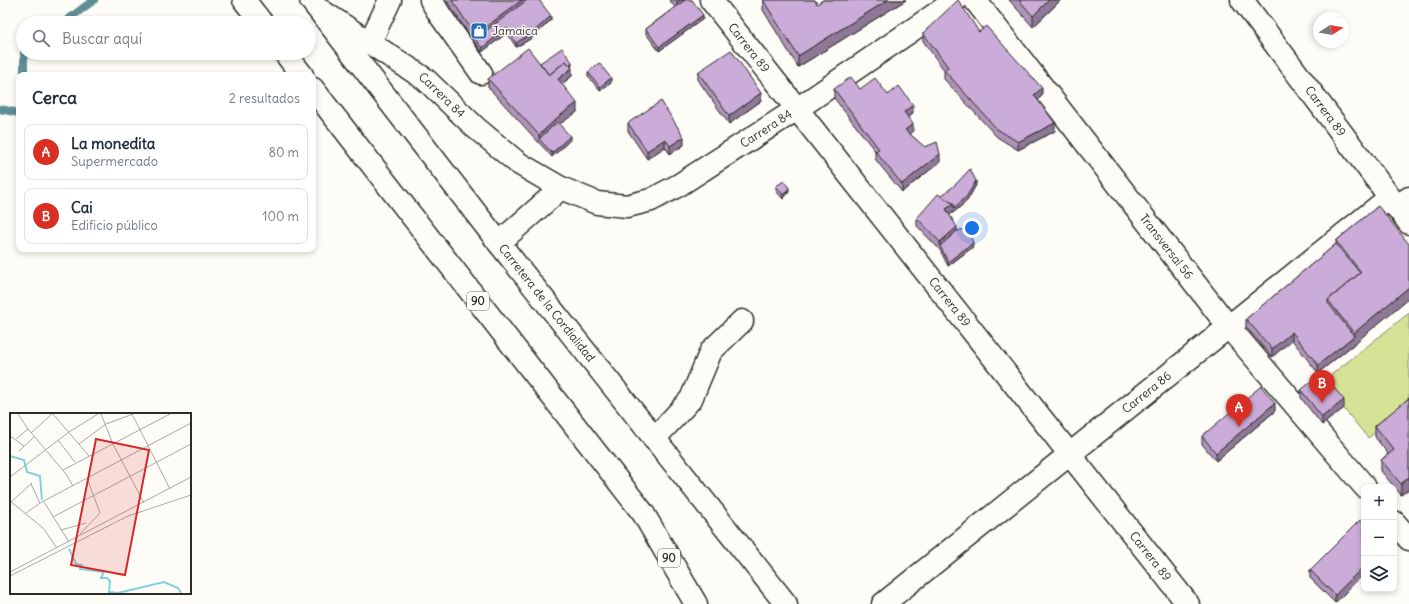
<!DOCTYPE html>
<html lang="es">
<meta charset="utf-8">
<style>
:root{--surface:#fff;--page:#f6f6f7;--text:#1f2937;--muted:#747a83;--line:#e0e1e3;--accent:#d93025}
body{margin:0;font-family:Delius,sans-serif;background:var(--page);color:var(--text)}
.controls{position:absolute;right:12px;bottom:12px;display:grid;overflow:hidden;border-radius:8px;box-shadow:0 2px 6px #0003}
.controls button{width:36px;height:36px;display:grid;place-items:center;padding:0;border:0;border-bottom:1px solid var(--line);background:var(--surface);color:var(--text);font:20px sans-serif}
.compass{position:absolute;left:1313px;top:12px;width:36px;height:36px;border-radius:50%;background:var(--surface);box-shadow:0 2px 6px #0003;rotate:79deg}
.you{position:absolute;left:972px;top:228px;width:14px;height:14px;margin:-10px;border:3px solid #fff;border-radius:50%;background:#1a73e8;box-shadow:0 0 0 6px #1a73e833}
.badge{display:grid;place-items:center;width:26px;height:26px;border-radius:50%;background:var(--accent);color:#fff;font-size:13px;font-weight:700}
.pin{position:absolute;translate:-50% -33px;filter:drop-shadow(0 1px 2px #0008)}
.pin::after{content:'';position:absolute;top:21px;width:14px;height:12px;background:inherit;clip-path:polygon(0 0,100% 0,50% 100%)}
.list{margin:0;padding:0;list-style:none}
h2{display:flex;justify-content:space-between;align-items:center;height:52px;margin:0;padding:0 16px;font-size:17px}
h2 small{font-size:13px;font-weight:400;color:var(--muted)}
.list li{display:grid;grid-template-columns:26px 1fr auto;gap:12px;align-items:center;box-sizing:border-box;height:56px;margin:0 8px 8px;padding:0 8px;border:1px solid var(--line);border-radius:8px}
.list b{display:block;font-size:15px;white-space:nowrap}
.list p{margin:0;font-size:13px;white-space:nowrap;color:var(--muted)}
.list em{font-size:13px;font-style:normal;color:var(--muted)}
.icon{flex:none;width:22px;height:22px;fill:none;stroke:currentColor;stroke-width:2;stroke-linecap:round;stroke-linejoin:round}
.map{position:relative;flex:none;width:1409px;height:604px;overflow:hidden}
.search{position:absolute;background:var(--surface);box-shadow:0 2px 6px #0003;left:16px;top:16px;width:300px;height:44px;display:flex;align-items:center;gap:10px;box-sizing:border-box;padding:0 14px;border-radius:22px;color:var(--muted);font-size:15px}
.panel{position:absolute;background:var(--surface);box-shadow:0 2px 6px #0003;left:16px;top:72px;width:300px;height:180px;border-radius:8px}
.map>svg:first-child{display:block}
.green{fill:#d6e295;stroke:#808660}
.lines{fill:none;stroke-linecap:round;stroke-linejoin:round}
.stream{stroke:#5f8f96;stroke-width:8}
.minor-casing{stroke:#2b2b2b;stroke-width:25}
.highway-casing{stroke:#2b2b2b;stroke-width:25}
.minor{stroke:#fdfcf7;stroke-width:22}
.highway{stroke:#fdfcf7;stroke-width:22}
.wall{fill:#af93b9;stroke:#2b2b2b}
.shaded-wall{fill:#8e7896;stroke:#2b2b2b}
.building{fill:#cbabd7;stroke:#2b2b2b}
.labels{text-anchor:middle;stroke-width:3;stroke-linejoin:round;paint-order:stroke}
.shield{fill:#fdfcf7;stroke:#6a6a68;stroke-width:1}
.shield-label{font-size:11px;font-weight:bold;fill:#2b2b2b}
.poi-label{font-size:12px;fill:#2b2b2b;stroke:#fdfcf7;text-anchor:start}
.street-label{font-size:12px;fill:#2b2b2b;stroke:#fdfcf7}
.inset-river{fill:none;stroke:#81d1dd;stroke-width:2}
.inset-road{fill:none;stroke:#a9a8a5;stroke-width:1}
.view{fill:#d62828;fill-opacity:0.15;stroke:#d62828;stroke-width:2}
.inset-edge{fill:none;stroke:#2b2b2b;stroke-width:2}
</style>
<div class="map">
<svg width="1409" height="604" viewBox="0 0 1409 604">
<rect width="100%" height="100%" fill="#fdfcf7"/>
<filter id="ink" filterUnits="userSpaceOnUse"><feTurbulence type="fractalNoise" baseFrequency=".025" numOctaves="2"/><feDisplacementMap in="SourceGraphic" scale="8" xChannelSelector="R" yChannelSelector="G"/><feConvolveMatrix kernelMatrix="1 2 1 2 8 2 1 2 1" color-interpolation-filters="sRGB"/></filter>
<g filter="url(#ink)">
<path class="green" d="M1409,313V407L1368,438L1322,382Z"/>
<g class="lines">
<path class="stream" d="M63,23L94,0
M24,75V53
M0,109L19,113"/>
<g class="minor-casing">
<g id="minor">
<path d="M431,0L440,15L481,73"/>
<path id="s1" d="M711,0L1188,604"/>
<path id="s2" d="M975,0L1228,326L1365,487"/>
<path id="s3" d="M1242,0L1409,223"/>
<path id="s4" d="M320,10L425,79L476,128L518,163L561,188L597,203L627,206L651,200L679,185L797,109L956,0"/>
<path d="M370,42L390,0"/>
<path d="M499,243L561,188"/>
<path d="M654,439L691,399L711,351L742,321"/>
<path d="M1394,522L1409,539"/>
<path id="s5" d="M883,604L1389,198L1396,207L1409,198"/>
</g>
</g>
<g class="highway-casing">
<g id="highway">
<path d="M244,0L262,23"/>
<path id="s6" d="M311,0L499,243L786,604"/>
<path d="M285,53L302,75"/>
<path d="M313,89L643,513L696,604"/>
</g>
</g>
<use href="#minor" class="minor"/>
<use href="#highway" class="highway"/>
</g>
<path class="wall" d="M446,0H539L551,20L532,38L516,47L507,33L482,52L475,43Z
M669,0H692L703,19L659,51L646,34V29L675,7Z
M763,0H815L817,4L823,0H906L798,67L763,10Z
M1009,0H1061L1033,27Z
M979,32L1042,96L1038,100L1055,131L1018,150L997,137L944,79V70L923,41V33Z
M572,66L571,67L572,76L562,84L577,112L559,124L570,140L552,157L488,87V79Z
M588,72L611,83L600,91L588,76Z
M698,72L761,101L729,124L698,80Z
M834,89H860L888,95L913,113L908,117L913,132L910,134L940,162L902,192L875,159V151L834,98Z
M628,123L684,145L670,154L665,147L647,159L628,131Z
M976,185L967,201L954,212L949,215L957,231L973,247L948,266L940,250L917,226V218Z
M776,186L789,192L783,199L776,191Z
M1378,206L1354,344L1318,373L1292,340L1272,357L1246,327V319L1336,244V241Z
M1301,390L1344,408L1322,425L1301,398Z
M1409,398V489L1401,495L1381,471V460L1388,454L1375,437V426Z
M1275,411L1216,461L1202,444V436Z
M1360,520L1335,603L1310,578V570Z"/>
<path class="shaded-wall" d="M522,0H533L475,39V35Z
M680,0H689L677,10V2Z
M888,0H906L798,67V56Z
M1049,0H1061L1033,27V16Z
M703,15V19L659,51V47Z
M551,16V20L532,38L516,47V43Z
M507,28V33L482,52V48Z
M572,62V66L549,83V79Z
M572,68V76L558,87V79Z
M611,78V83L600,91V87Z
M1042,88V96L1034,103V95Z
M761,93V101L729,124V116Z
M577,103V112L539,139V135L557,118Z
M913,105V113L904,120V112Z
M1055,123V131L1018,150V142Z
M913,124V132L905,138V130Z
M570,136V140L552,157V153Z
M684,137V145L670,154V146Z
M665,139V147L647,159V151Z
M940,154V162L902,192V184Z
M976,181V185L967,201L954,212L946,217V209L954,204Z
M789,188V192L783,199V195Z
M957,227V235L940,246V242Z
M973,243V247L948,266V262Z
M1409,287V298L1354,344L1318,373V365L1354,336V333Z
M1292,332V340L1272,357V349Z
M1344,400V408L1322,425V417Z
M1275,403V411L1216,461V453Z
M1409,477V489L1401,495V484Z
M1364,566V574L1335,603V595Z"/>
<path class="building" d="M452,0H522L475,35Z
M527,0H539L551,16L532,33L516,43L507,28L482,48L475,39Z
M685,0H692L703,15L659,47L646,29Z
M763,0H815L817,4L823,0H888L798,56Z
M958,0L979,32L986,26L1042,88L1034,95L1055,123L1018,142L997,129L944,70L948,67L923,33Z
M1019,0H1049L1033,16Z
M528,48L549,75L566,61L572,68L558,79L577,103L557,118L539,135L488,79Z
M562,48L572,62L569,65L566,61L549,75L540,63Z
M731,50L761,93L729,116L698,72Z
M599,63L611,78L600,87L588,72Z
M851,77L860,89L875,78L888,95L899,86L913,105L904,112L913,124L905,130L925,147L937,142L940,154L902,184L875,151L879,149L834,89Z
M661,101L684,137L670,146L665,139L647,151L628,123Z
M557,122L570,136L552,153L539,139Z
M970,169L976,181L967,196L954,208V204L941,196L955,185Z
M784,181L789,188L783,195L776,186Z
M938,194L954,204L946,209L957,227L940,242L917,218Z
M1378,206L1409,244V287L1354,333L1328,300L1361,272L1336,241Z
M968,228L973,243L948,262L940,246L957,231Z
M1336,244L1360,273L1328,300V303L1354,336L1318,365L1292,332L1272,349L1246,319Z
M1322,373L1344,400L1322,417L1301,390Z
M1261,386L1275,403L1216,453L1202,436Z
M1409,398V477L1401,484L1381,460L1394,450L1375,426Z
M1360,520L1364,525V566L1335,595L1310,570Z"/>
</g>
<defs>
<g id="shop-square" transform="scale(0.9)"><rect x="-9" y="-9" width="18" height="18" rx="4" fill="#1f6fb2" stroke="#fdfcf7"/><path d="M-5-2.5h2.3a2.7 3.5 0 0 1 5.4 0H5L5.5 6h-11ZM-1.5-2.5h3a1.5 2.3 0 0 0-3 0Z" fill="#fff"/></g>
</defs>
<g fill-rule="evenodd">
<use href="#shop-square" x="479" y="31"/>
</g>
<g class="labels">
<g class="shield">
<rect x="467" y="292" width="22" height="18" rx="3"/>
<rect x="658" y="549" width="22" height="18" rx="3"/>
</g>
<g class="shield-label">
<text x="478" y="305">90</text>
<text x="669" y="562">90</text>
</g>
<g class="poi-label">
<text x="492" y="35">Jamaica</text>
</g>
<g class="street-label">
<text dy="4" stroke="none"><textPath href="#s1" startOffset="61">Carrera 89</textPath></text>
<text dy="4" stroke="none"><textPath href="#s4" startOffset="149">Carrera 84</textPath></text>
<text dy="4" stroke="none"><textPath href="#s3" startOffset="139">Carrera 89</textPath></text>
<text dy="4" stroke="none"><textPath href="#s4" startOffset="530">Carrera 84</textPath></text>
<text dy="4" stroke="none"><textPath href="#s2" startOffset="312">Transversal 56</textPath></text>
<text dy="4" stroke="none"><textPath href="#s1" startOffset="385">Carrera 89</textPath></text>
<text dy="4" stroke="none"><textPath href="#s6" startOffset="384">Carretera de la Cordialidad</textPath></text>
<text dy="4" stroke="none"><textPath href="#s5" startOffset="338">Carrera 86</textPath></text>
<text dy="4" stroke="none"><textPath href="#s1" startOffset="709">Carrera 89</textPath></text>
</g>
</g>
<g transform="translate(10 413)">
<rect width="181" height="181" fill="#fdfcf7"/>
<path class="inset-river" d="M0,43L14,47L17,59L30,63L32,87M59,136L66,151L72,152L70,156L94,159L91,165H97L100,168L99,179L108,180L154,169L168,175L171,180"/>
<path class="inset-road" d="M8,1L18,16L56,61L63,73M43,1L79,43M91,1L103,31L134,90M122,1L160,76M21,20L42,1M0,23L14,33M6,26L18,16M48,27L65,49M69,31L96,11L123,1M9,38L24,24M53,57L160,1M0,64L59,19L88,1M21,71L30,90M0,88L33,115L47,135M1,89L22,70M34,89L59,129M16,100L30,90L181,10M43,104L181,31M51,117L76,110M70,121L90,100L77,65M0,159L181,64M0,163L118,103L181,82"/>
<path class="view" d="M86,26L139,37L115,162L61,152Z"/>
<rect width="181" height="181" class="inset-edge"/>
</g>
</svg>
<div class="controls">
<button>+</button>
<button>−</button>
<button><svg class="icon" aria-label="layers" viewBox="0 0 24 24"><path d="M12 4l9 5-9 5-9-5zM3 14l9 5 9-5"/></svg></button>
</div>
<svg class="compass" viewBox="-18 -18 36 36"><path d="M0-13l5 13h-10z" fill="#e53935"/><path d="M0 13l5-13h-10z" fill="#747a83"/></svg>
<div class="you"></div>
<div class="pin badge" style="left:1239px;top:427px">A</div>
<div class="pin badge" style="left:1322px;top:403px">B</div>
<div class="search"><svg class="icon" aria-label="search" viewBox="0 0 24 24"><circle cx="10" cy="10" r="6"/><path d="M15 15l6 6"/></svg>Buscar aquí</div>
<section class="panel">
<h2>Cerca<small>2 resultados</small></h2>
<ul class="list">
<li><span class="badge">A</span><div><b>La monedita</b><p>Supermercado</p></div><em>80 m</em></li>
<li><span class="badge">B</span><div><b>Cai</b><p>Edificio público</p></div><em>100 m</em></li>
</ul>
</section>
</div>
